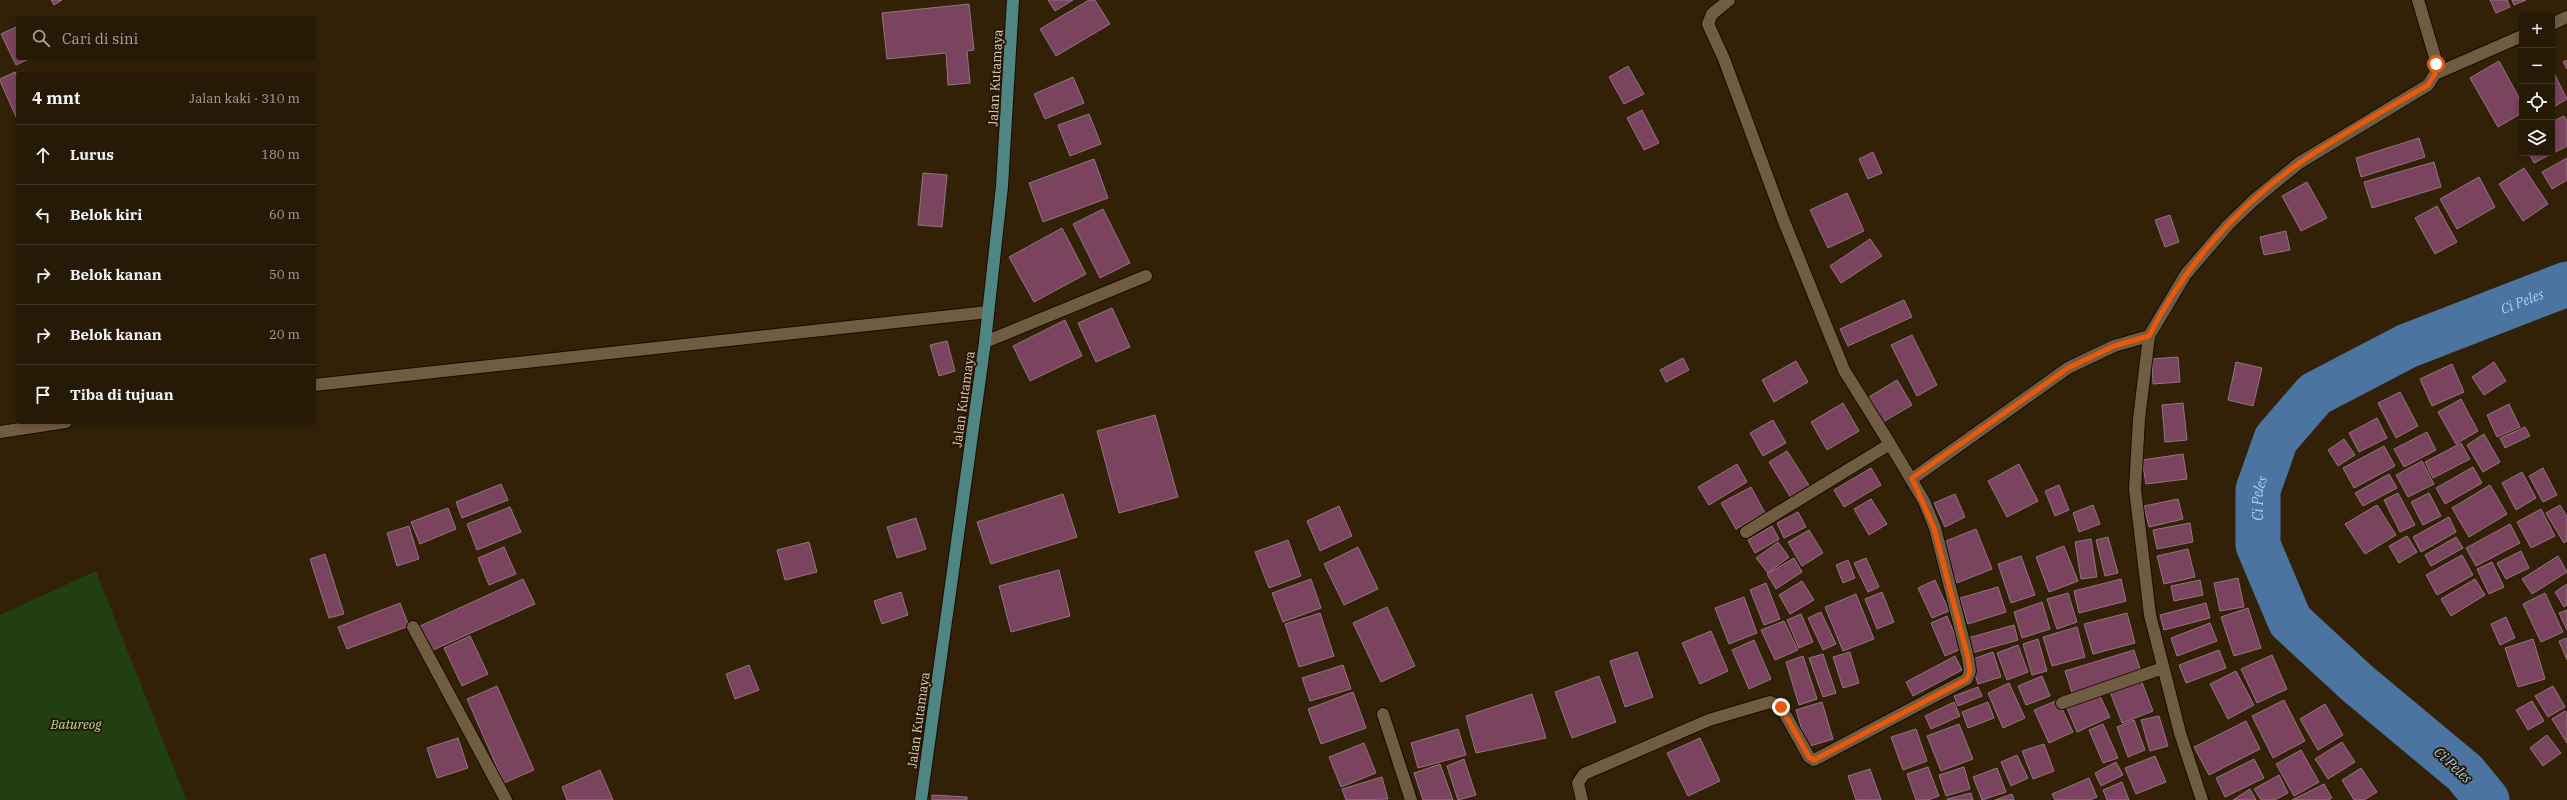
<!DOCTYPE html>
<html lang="id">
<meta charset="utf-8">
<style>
:root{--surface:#261905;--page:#322613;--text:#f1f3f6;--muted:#a4a09a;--line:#423827}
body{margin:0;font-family:"IBM Plex Serif",serif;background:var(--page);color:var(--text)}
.controls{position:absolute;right:12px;top:12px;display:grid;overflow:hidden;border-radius:4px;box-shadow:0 2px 6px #0003}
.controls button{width:36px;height:36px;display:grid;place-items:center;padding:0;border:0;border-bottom:1px solid var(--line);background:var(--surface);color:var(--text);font:20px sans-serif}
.stop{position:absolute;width:12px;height:12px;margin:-9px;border:3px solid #ea580c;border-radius:50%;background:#fff}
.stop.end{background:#ea580c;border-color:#fff;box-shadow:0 1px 4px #0008}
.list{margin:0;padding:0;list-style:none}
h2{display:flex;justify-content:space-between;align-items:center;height:52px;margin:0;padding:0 16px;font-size:17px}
h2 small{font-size:13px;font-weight:400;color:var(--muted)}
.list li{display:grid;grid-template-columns:26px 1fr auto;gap:12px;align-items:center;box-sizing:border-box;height:60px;padding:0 16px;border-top:1px solid var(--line)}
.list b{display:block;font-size:15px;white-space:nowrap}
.list em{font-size:13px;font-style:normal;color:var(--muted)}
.icon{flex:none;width:22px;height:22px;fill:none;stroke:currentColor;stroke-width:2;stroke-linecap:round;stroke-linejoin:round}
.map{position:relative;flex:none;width:2567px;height:800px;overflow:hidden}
.search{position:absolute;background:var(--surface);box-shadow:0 2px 6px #0003;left:16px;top:16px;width:300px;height:44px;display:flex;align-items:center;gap:10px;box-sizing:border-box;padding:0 14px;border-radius:4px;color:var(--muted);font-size:15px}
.panel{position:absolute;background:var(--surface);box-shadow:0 2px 6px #0003;left:16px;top:72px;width:300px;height:352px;border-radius:4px}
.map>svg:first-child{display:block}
.green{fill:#223f12}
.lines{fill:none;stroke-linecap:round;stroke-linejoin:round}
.river{stroke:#4b75a0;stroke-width:45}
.building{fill:#7a445f;stroke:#947382}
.minor-casing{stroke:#190a00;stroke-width:14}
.major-casing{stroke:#190a00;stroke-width:14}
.minor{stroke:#6f5c41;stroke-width:12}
.major{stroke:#4f8582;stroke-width:12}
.route{stroke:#ea580c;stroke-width:5}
.labels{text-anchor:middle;stroke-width:4;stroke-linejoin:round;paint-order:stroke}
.street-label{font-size:13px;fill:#dbd0c1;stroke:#281800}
.park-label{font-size:13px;font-style:italic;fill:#afe298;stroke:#281800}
.water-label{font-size:14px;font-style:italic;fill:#aad0f6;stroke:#281800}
</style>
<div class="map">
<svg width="2567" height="800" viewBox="0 0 2567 800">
<rect width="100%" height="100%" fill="#322107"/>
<path class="green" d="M96,571L186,799L189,800H0V615Z"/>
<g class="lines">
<path class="river" id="s1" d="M2487,800L2465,773L2357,683L2290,621L2258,545V490L2276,439L2315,394L2407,346L2567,284"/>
</g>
<path class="building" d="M51,0H62L54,5Z
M1048,0H1073L1055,11Z
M1089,0H1095L1110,24L1056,56L1040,29Z
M2490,0H2507L2510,7L2496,13Z
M2512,0H2526L2514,5Z
M969,4L974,50L967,51L970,83L948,85L946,53L887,59L882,13Z
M18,26V58H31L16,65L1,34Z
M2567,60V69L2563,62Z
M2499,61L2522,103V113L2498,127L2470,78Z
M1628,66L1644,94L1624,104L1609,77Z
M2552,69L2567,99L2552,108Z
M15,72L18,78V121L0,81V79Z
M1073,77L1084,103L1045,119L1034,94Z
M1642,110L1659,143L1644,150L1627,118Z
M1089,114L1101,144L1070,156L1058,125Z
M2564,116L2567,121V146L2534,163L2529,153H2552V122Z
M2419,138L2425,157L2361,177L2356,158Z
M1873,152L1882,173L1868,179L1859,159Z
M2567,158V180L2552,189L2542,172Z
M1094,159L1108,198L1043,222L1029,183Z
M2434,162L2441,187L2372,208L2364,182Z
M2524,168L2548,204L2523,221L2499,184Z
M923,173L947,175L942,227L918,225Z
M2479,177L2495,207L2457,229L2440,199Z
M2307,182L2327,218L2301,231L2282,196Z
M1847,193L1864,231L1828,248L1810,210Z
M2437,206L2457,242L2435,254L2415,218Z
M1103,209L1130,263L1100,278L1073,224Z
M2170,215L2179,242L2165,247L2155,220Z
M1062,228L1086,274L1034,302L1009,257Z
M2286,231L2290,250L2264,255L2260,237Z
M1870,239L1882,256L1841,283L1830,266Z
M1904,300L1912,317L1848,346L1840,329Z
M1112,308L1130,347L1096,362L1078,323Z
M1065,320L1082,356L1030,381L1013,346Z
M1912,335L1937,385L1917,396L1891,345Z
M947,341L955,371L939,376L930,345Z
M2178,357L2180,382L2153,384L2152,359Z
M1683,358L1689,370L1666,382L1660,370Z
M1796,361L1808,382L1774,402L1762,380Z
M2236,362L2262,368L2253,406L2228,400Z
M2494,362L2506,381L2484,395L2472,377Z
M2452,364L2464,392L2432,406L2420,379Z
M1897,380L1912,405L1883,422L1869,397Z
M2400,392L2418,426L2396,438L2378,403Z
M2461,399L2478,431L2456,444L2438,412Z
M1843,403L1859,431L1827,450L1811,422Z
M2183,403L2187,440L2165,442L2162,405Z
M2509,404L2520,427L2497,437L2487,415Z
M1155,415L1178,497L1119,513L1097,431Z
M2377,418L2387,438L2359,452L2349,433Z
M1773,420L1786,443L1763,456L1750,433Z
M2525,427L2530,436L2505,448L2500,438Z
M2427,432L2436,450L2404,467L2394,449Z
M2484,434L2500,462L2483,472L2467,445Z
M2344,439L2355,455L2338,466L2328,450Z
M2461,443L2470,459L2433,478L2425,462Z
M2384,446L2395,466L2354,488L2343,468Z
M1787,451L1810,487L1791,498L1769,462Z
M2183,454L2187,479L2146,484L2142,460Z
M2422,461L2434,484L2408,497L2396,475Z
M1737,464L1747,482L1709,505L1698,487Z
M2019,464L2038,501L2007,517L1988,481Z
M2473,467L2482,483L2445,504L2436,488Z
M1871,468L1881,485L1844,507L1834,490Z
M2543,468L2557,495L2543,502L2529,476Z
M2522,472L2536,498L2516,510L2502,483Z
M2389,474L2397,488L2363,506L2355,493Z
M501,484L508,500L462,518L456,502Z
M2059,485L2069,510L2055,516L2045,491Z
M2490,485L2507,514L2469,537L2452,508Z
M1751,487L1765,513L1736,529L1721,503Z
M2398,493L2415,525L2400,532L2384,500Z
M2429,493L2441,516L2423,525L2411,502Z
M1063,494L1077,537L991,564L977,522Z
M1955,494L1965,517L1945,527L1934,503Z
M1871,499L1887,524L1869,535L1854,509Z
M2178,499L2183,519L2149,527L2144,506Z
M2093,505L2100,524L2079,532L2073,513Z
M2377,505L2396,535L2365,554L2345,524Z
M2560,505L2567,517V541L2564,543L2546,513Z
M1339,506L1352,536L1320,551L1307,521Z
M510,507L521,532L477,550L467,524Z
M448,508L456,529L420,544L411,522Z
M2541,509L2555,536L2531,548L2517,522Z
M1798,512L1806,527L1784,538L1777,523Z
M2449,517L2456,532L2421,552L2413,537Z
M916,518L926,549L897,558L887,527Z
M2190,523L2193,542L2157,549L2153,530Z
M2510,524L2520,543L2476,566L2466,548Z
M409,526L419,559L397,566L387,533Z
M1772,526L1779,539L1755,553L1748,540Z
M1976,529L1992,569L1957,583L1941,543Z
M1809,530L1823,553L1802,566L1788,542Z
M2407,536L2417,552L2399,563L2389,546Z
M2108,537L2118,573L2105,576L2096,540Z
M2456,537L2463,548L2431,566L2425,555Z
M2091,539L2097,577L2081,579L2075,542Z
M1288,540L1301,576L1269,588L1255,552Z
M809,542L817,572L785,580L777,550Z
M1778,542L1789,557L1768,573L1756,558Z
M2064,546L2078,581L2049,592L2036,557Z
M504,547L516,574L489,585L478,558Z
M1358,547L1378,589L1344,605L1324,564Z
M2188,549L2195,577L2164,584L2157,556Z
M2521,551L2529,568L2506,579L2497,563Z
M325,554L344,614L329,618L310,559Z
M2462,555L2473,575L2437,595L2426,575Z
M2021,556L2035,595L2011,603L1998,564Z
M2558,556L2567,572L2532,594L2522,579Z
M1794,558L1802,572L1776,589L1767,574Z
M1866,558L1879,587L1868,592L1854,563Z
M1848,560L1855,578L1843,583L1836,565Z
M2492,562L2504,587L2489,594L2477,569Z
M1059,570L1070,616L1011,632L999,586Z
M2238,578L2244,607L2220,611L2214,583Z
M523,579L535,604L431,651L420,626Z
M1311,579L1321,608L1283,622L1272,593Z
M2121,579L2126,601L2079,613L2074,591Z
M2475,579L2485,595L2451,616L2441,599Z
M1935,580L1949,611L1932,618L1918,588Z
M2200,580L2203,595L2174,601L2171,586Z
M1802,581L1814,600L1790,614L1779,595Z
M1766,583L1780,619L1764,625L1750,590Z
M2567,584V605L2564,607L2555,592Z
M1998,587L2006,612L1968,624L1960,598Z
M901,592L908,615L882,624L874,601Z
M1882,592L1894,622L1877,629L1865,599Z
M2068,593L2077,622L2057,629L2047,599Z
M2545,593L2563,632L2541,642L2523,604Z
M1856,594L1874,639L1843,651L1825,607Z
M1744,597L1757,633L1729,644L1715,608Z
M2042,602L2050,629L2022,638L2014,612Z
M400,603L409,626L347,649L338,627Z
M2206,603L2210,618L2164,630L2160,615Z
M1387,607L1415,666L1381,682L1353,623Z
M2248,608L2261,648L2234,656L2221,617Z
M2567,610V630L2559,613Z
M1821,612L1836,644L1823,650L1808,618Z
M1320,613L1334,656L1299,667L1285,624Z
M2127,613L2135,643L2093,654L2084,624Z
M1801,614L1813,642L1799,648L1787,620Z
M1947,616L1961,649L1945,656L1931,623Z
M2506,617L2515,638L2500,645L2491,624Z
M1784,621L1798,650L1775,660L1761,630Z
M2210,623L2217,641L2177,656L2171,638Z
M2014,625L2018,640L1972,653L1968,638Z
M2077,627L2085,657L2052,666L2043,637Z
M1711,631L1728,671L1700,684L1682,643Z
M470,636L488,674L462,686L444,648Z
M2567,638V660L2559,641Z
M2038,639L2047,671L2032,675L2023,644Z
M2533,639L2545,679L2518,687L2505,648Z
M1754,640L1771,679L1749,689L1732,650Z
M2018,645L2028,672L2007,680L1997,653Z
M2134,650L2141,672L2072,693L2065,671Z
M2219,650L2226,668L2186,683L2179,665Z
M1637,652L1653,697L1625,707L1610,661Z
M1850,652L1859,683L1843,688L1833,657Z
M1993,652L2001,677L1978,684L1970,660Z
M1823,654L1836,693L1823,697L1809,658Z
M2272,655L2287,689L2257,703L2241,669Z
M1803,656L1817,699L1799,705L1786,662Z
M1955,656L1962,670L1913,696L1906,682Z
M749,665L759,690L735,699L726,674Z
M1343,665L1351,689L1310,701L1302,678Z
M2236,671L2254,705L2228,719L2210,684Z
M1599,676L1616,722L1572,738L1555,692Z
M2042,676L2050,696L2026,705L2018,686Z
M2140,677L2153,711L2122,723L2109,689Z
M2009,683L2025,718L2003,728L1988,693Z
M497,686L534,770L504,783L467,699Z
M2553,686L2565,707L2548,717L2535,696Z
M1978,687L1982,696L1958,706L1954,696Z
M1353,692L1366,728L1321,744L1308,709Z
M1532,694L1546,738L1476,753L1466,716Z
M2099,694L2110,717L2077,732L2067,708Z
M2058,700L2073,732L2049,743L2034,710Z
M2284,700L2305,741L2273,758L2252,716Z
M2532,701L2544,721L2528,730L2516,710Z
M1822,702L1833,739L1807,747L1796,710Z
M1954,702L1960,716L1931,729L1925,716Z
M1988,702L1994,718L1968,728L1962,712Z
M2325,704L2343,735L2318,750L2300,719Z
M2565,711L2567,713V743L2552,719Z
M2159,716L2168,746L2150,751L2141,720Z
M2134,720L2145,750L2128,757L2117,727Z
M2246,721L2260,749L2209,775L2194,747Z
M1959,724L1973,759L1941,771L1927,736Z
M2103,724L2118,758L2103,763L2089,730Z
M1458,729L1466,755L1418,768L1411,743Z
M1916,729L1927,761L1903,770L1891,737Z
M2547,735L2561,753L2543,766L2530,748Z
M458,738L468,768L437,778L427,748Z
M1700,738L1720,781L1688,796L1667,753Z
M2342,742L2355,762L2328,779L2315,759Z
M1364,743L1376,773L1341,787L1329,757Z
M2044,744L2054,771L2033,779L2022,751Z
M2301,750L2319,782L2294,796L2276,764Z
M2017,755L2028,778L2011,786L2001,762Z
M2155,756L2166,782L2136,794L2125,768Z
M1464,759L1476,795L1458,800L1447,766Z
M2254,759L2264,778L2225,797L2216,778Z
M2116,762L2123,775L2101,786L2095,773Z
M1440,764L1453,800H1423L1414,773Z
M1928,767L1939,796L1928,800H1916L1907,774Z
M1964,767L1970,789L1946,796L1939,775Z
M1997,768L2006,792L1982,800L1973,777Z
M2361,768L2377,792L2364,800H2354L2342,780Z
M1870,769L1881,800H1856L1848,776Z
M600,770L613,800H567L562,787Z
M2279,775L2288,793L2275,800H2261L2254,789Z
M1382,777L1388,799L1346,800L1342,789Z
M2089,778L2097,797L2090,800H2055L2052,794Z
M2122,782L2129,800H2107L2103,790Z
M2324,784L2332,798L2328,800H2292Z
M2250,789L2256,800H2233Z
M1971,793L1973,800H1947V799Z
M2012,794L2014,800H1995Z
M932,795L967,797V800H932Z"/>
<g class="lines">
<g class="minor-casing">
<path id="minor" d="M1729,0L1712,14L1708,24L1724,59L1783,219L1844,370L1890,444
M2552,24L2567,17
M2435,74L2522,36
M985,342L1146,276
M314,385L988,312
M0,432L66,422
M1912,479L2068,368L2114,346L2149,336
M413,627L506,800
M2062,703L2163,668
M1383,714L1411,800
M1582,800L1578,783L1584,774L1709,720L1770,702L1781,707L1809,757L1814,760L1967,679L1970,671L1968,658L1935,528L1924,501L1890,444L1746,532
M2202,800L2180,733L2150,615L2135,489L2139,419L2149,336L2186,274L2228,225L2254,200L2299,163L2428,85L2435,74L2437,64L2418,0"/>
</g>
<g class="major-casing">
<path id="major" d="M921,800L985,342L1002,186L1013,0"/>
</g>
<use href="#minor" class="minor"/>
<use href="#major" class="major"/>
</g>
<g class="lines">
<path class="route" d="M1781,707L1809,757L1814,760L1967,679L1970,671L1968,658L1934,528L1912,478L2068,368L2114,346L2149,336C2183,268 2238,205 2301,162C2341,134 2385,110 2428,85L2435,74L2436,64"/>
</g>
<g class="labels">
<g class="street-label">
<text transform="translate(995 78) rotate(-87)" y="5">Jalan Kutamaya</text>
<text transform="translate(963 399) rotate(-82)" y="5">Jalan Kutamaya</text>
<text transform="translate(918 720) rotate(-82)" y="5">Jalan Kutamaya</text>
</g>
<g class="park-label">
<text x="76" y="729">Batureog</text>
</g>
<g class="water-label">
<text dy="5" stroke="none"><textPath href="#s1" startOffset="745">Ci Peles</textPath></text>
<text dy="5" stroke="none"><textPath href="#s1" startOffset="396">Ci Peles</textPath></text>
<text transform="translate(2453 765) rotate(43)" y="5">Ci Peles</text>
</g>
</g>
</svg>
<div class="controls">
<button>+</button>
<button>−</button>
<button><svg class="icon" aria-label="locate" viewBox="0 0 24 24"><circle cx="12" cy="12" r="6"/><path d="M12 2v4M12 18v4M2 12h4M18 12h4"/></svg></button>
<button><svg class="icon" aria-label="layers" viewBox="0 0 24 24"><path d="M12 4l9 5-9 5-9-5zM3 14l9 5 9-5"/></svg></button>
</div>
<div class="stop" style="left:2436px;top:64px"></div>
<div class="stop end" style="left:1781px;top:707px"></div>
<div class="search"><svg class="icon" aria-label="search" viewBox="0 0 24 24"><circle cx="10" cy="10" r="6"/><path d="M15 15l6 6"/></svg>Cari di sini</div>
<section class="panel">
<h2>4 mnt<small>Jalan kaki · 310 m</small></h2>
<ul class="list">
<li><svg class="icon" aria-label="ahead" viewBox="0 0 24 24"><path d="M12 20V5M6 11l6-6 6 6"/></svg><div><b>Lurus</b></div><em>180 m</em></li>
<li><svg class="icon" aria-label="left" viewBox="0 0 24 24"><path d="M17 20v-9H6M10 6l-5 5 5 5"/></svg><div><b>Belok kiri</b></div><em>60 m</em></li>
<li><svg class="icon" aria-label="right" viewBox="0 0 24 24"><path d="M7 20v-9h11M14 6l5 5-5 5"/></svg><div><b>Belok kanan</b></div><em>50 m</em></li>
<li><svg class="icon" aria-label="right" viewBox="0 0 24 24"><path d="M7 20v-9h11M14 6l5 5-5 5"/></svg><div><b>Belok kanan</b></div><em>20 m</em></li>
<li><svg class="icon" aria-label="arrive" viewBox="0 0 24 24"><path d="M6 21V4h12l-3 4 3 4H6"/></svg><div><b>Tiba di tujuan</b></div></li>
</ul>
</section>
</div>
